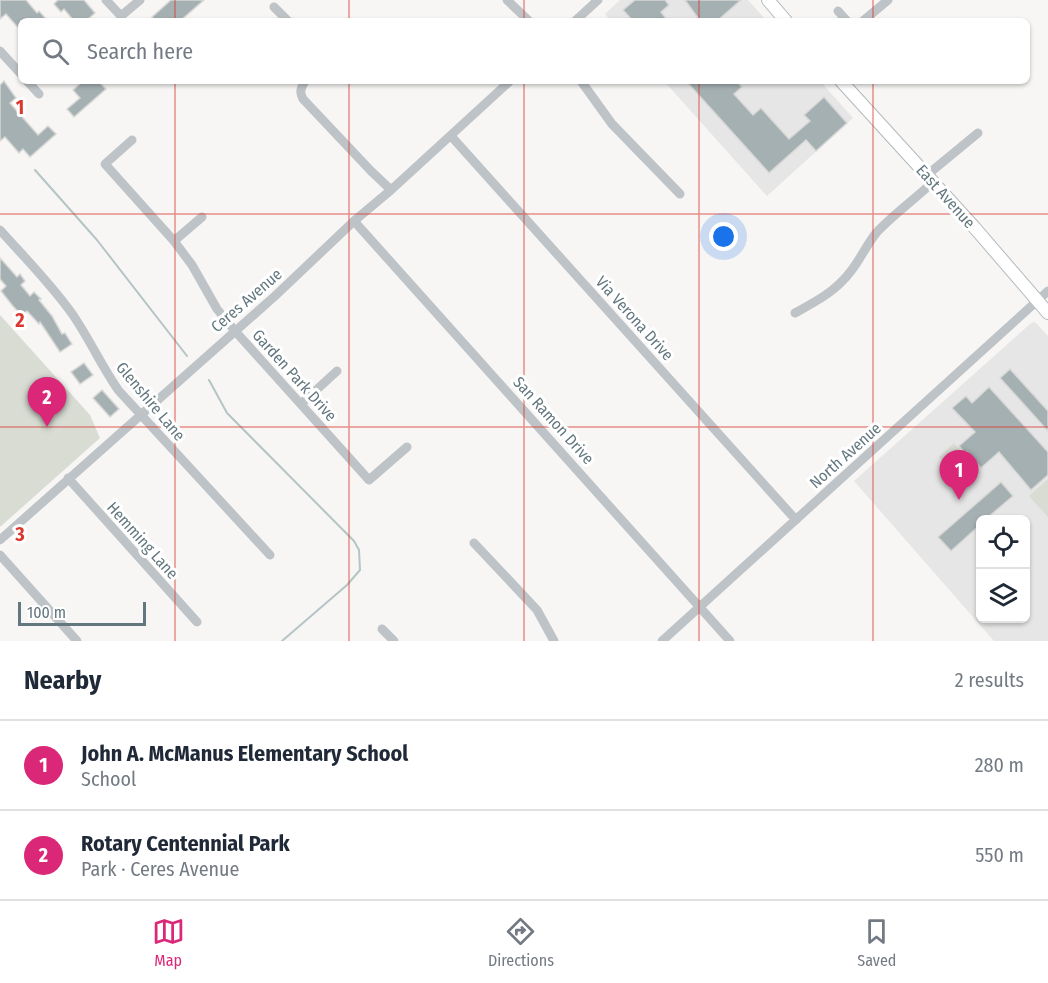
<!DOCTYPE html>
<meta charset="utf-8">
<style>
:root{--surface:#fff;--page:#f6f6f7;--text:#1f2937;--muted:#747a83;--line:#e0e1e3;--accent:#db2777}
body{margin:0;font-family:"Fira Sans Condensed",sans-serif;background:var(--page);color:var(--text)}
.controls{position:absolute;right:18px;bottom:18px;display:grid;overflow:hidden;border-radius:9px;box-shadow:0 2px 4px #0004}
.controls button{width:54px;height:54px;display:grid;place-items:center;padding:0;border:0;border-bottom:2px solid var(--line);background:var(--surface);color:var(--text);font:30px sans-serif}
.scale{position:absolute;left:18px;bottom:15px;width:128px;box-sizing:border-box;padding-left:6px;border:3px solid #63777e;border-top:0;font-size:16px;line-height:21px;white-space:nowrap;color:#63777e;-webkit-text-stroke:4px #fff;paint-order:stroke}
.you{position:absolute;left:724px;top:237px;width:21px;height:21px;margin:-15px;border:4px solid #fff;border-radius:50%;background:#1a73e8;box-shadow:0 0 0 9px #1a73e833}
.badge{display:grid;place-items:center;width:39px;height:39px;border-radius:50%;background:var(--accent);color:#fff;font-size:20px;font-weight:700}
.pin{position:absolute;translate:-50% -50px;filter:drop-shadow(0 2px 3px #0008)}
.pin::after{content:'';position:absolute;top:32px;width:21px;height:18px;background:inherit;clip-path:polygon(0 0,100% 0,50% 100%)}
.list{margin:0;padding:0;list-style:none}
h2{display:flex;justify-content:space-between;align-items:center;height:78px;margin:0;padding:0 24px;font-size:26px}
h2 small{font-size:20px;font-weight:400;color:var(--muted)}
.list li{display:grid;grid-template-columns:39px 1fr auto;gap:18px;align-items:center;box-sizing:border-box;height:90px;padding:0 24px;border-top:2px solid var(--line)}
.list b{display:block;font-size:22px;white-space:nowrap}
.list p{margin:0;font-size:20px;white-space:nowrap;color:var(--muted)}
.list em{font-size:20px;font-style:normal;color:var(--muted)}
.icon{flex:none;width:33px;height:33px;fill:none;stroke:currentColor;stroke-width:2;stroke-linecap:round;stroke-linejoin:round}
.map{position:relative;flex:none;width:1048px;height:641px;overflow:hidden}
.search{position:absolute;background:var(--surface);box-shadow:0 2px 4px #0004;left:18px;right:18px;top:18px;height:66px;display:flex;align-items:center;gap:15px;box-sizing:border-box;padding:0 21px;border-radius:9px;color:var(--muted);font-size:22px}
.sheet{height:258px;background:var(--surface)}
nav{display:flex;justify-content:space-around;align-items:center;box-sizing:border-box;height:84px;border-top:2px solid var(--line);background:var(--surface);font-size:16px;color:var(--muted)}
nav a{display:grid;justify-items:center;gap:3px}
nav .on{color:var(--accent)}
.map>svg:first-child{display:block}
.built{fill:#e5e6e5;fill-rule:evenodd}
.green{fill:#d8dcd3}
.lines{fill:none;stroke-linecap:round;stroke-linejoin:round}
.stream{stroke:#b5c4c5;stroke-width:2}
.building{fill:#a5b0b3;stroke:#d8d8d6;stroke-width:1.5}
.secondary-casing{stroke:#b2b9bc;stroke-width:14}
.minor{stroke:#bdc3c6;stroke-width:9}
.secondary{stroke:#fff;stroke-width:12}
.grid{fill:none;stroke:#db3830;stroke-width:1.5;stroke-opacity:0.55}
.labels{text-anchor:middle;stroke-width:6;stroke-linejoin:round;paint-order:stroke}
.street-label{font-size:16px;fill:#63777e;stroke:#fff}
.grid-label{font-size:20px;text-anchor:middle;font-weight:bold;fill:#db3830;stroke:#fff;stroke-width:6;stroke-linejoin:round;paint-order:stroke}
</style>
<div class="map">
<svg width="1048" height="641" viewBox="0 0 1048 641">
<rect width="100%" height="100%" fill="#f7f6f4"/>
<path class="built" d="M620,0H748L767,21H611L605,14Z
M664,81H820L853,118L767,196Z
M1034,322L1037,324L1048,336V641H994L854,481L1030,324ZM980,520H1026V618H980Z"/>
<path class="green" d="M0,315L90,415L100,438L0,527Z
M954,443L980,472L965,485L939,457Z
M1048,479V517L1029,496Z"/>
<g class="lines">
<path class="stream" d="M35,170L97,240L187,356
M209,380L227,413L354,541L359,550L360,570L347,585L282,641"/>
</g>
<path class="building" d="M0,0H26L37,13L39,11L48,21H21V31L6,14L0,19Z
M58,0H84L95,13L86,21H74L64,9L61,12L54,4Z
M171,0H204L180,21H156L152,17Z
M635,0H665L669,5L661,12L668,21H633L623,10Z
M685,0H741L717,21H700Z
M4,81L16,98L10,103L38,135L48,126L56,134L30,157L23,149L19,153L5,137L0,141V85Z
M83,81H98L106,89L74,117L67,109L80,98L73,90Z
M686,81H737L742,87L734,94L753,115L761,108L789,139L810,121L804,115L824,97L847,123L816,151L806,140L769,173Z
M0,258L17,277L20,274L25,281L21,285L30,296L34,292L41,299L39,300L52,316L62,334L65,333L72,344L60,352L40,322L39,324L27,311L22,316L12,305L1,291L6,286L0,279Z
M84,363L93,375L80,384L71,372Z
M1010,369L1048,411V431L1000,378Z
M989,387L1048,452V475L1031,490L999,452L981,468L967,452L965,453L959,446L975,432L952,408L966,396L972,403Z
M102,390L119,409L110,417L93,398Z
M1001,482L1013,496L986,519H981V524L951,551L938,537Z"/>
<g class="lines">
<g class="secondary-casing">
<path id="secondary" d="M768,0L786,21
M841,81L974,227L1048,313"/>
</g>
<path class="minor" d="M106,0L121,16L140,0
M507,0L529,21
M274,7L288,21
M838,11L847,21
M575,21L598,0
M863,21L888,0
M0,51L21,74
M27,81L39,94
M305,81C301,88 299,92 303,99L371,171L391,190
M581,81L612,124L680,194
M451,136L796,520
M132,140L105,164L174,241L192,265L217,309L235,331L369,480L407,447
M927,175L978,133
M354,221L730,641
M0,230C25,258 52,285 73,315C90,340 102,367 119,391L270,555
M174,241L202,217
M795,313C817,301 836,291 851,271C861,258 867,244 877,232C894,214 915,199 933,182
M301,404L337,371
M68,478L197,622
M0,540L275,296L354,221L391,190L510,81
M474,543L537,610L554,641
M0,555L77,641
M382,629L394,641
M662,641L1048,291"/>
<use href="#secondary" class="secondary"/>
</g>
<path class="grid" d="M175,0V21M349,0V21M524,0V21M699,0V21M873,0V21M175,81V641M349,81V641M524,81V641M699,81V641M873,81V641M0,214H1048M0,427H1048"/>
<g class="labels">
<g class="street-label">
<text transform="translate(946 196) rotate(48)" y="6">East Avenue</text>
<text transform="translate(246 300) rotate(-41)" y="6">Ceres Avenue</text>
<text transform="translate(635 318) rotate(48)" y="6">Via Verona Drive</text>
<text transform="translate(295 375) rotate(48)" y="6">Garden Park Drive</text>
<text transform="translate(151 401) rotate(50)" y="6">Glenshire Lane</text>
<text transform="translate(554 420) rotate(48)" y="6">San Ramon Drive</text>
<text transform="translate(845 455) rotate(-42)" y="6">North Avenue</text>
<text transform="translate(143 540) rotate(48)" y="6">Hemming Lane</text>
</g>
</g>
<g class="grid-label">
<text x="20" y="114">1</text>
<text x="20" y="327">2</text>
<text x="20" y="541">3</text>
</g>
</svg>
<div class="controls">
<button><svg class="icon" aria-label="locate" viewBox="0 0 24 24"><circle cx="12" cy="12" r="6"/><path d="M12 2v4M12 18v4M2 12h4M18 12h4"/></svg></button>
<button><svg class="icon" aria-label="layers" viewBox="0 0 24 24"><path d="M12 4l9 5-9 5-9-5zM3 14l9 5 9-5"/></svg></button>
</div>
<div class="scale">100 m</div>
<div class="you"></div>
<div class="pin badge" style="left:959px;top:500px">1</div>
<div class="pin badge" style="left:47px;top:427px">2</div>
<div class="search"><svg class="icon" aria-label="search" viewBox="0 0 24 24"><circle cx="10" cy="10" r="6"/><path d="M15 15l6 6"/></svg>Search here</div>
</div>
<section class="sheet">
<h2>Nearby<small>2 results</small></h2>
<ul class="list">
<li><span class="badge">1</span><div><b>John A. McManus Elementary School</b><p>School</p></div><em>280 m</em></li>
<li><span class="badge">2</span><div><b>Rotary Centennial Park</b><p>Park · Ceres Avenue</p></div><em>550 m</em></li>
</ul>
</section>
<nav>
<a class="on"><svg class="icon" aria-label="map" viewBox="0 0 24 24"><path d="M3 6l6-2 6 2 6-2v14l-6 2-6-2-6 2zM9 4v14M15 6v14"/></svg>Map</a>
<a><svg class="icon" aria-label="directions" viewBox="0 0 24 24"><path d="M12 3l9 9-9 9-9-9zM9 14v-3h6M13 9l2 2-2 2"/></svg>Directions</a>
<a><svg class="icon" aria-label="saved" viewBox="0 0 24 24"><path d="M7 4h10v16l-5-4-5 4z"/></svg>Saved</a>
</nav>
